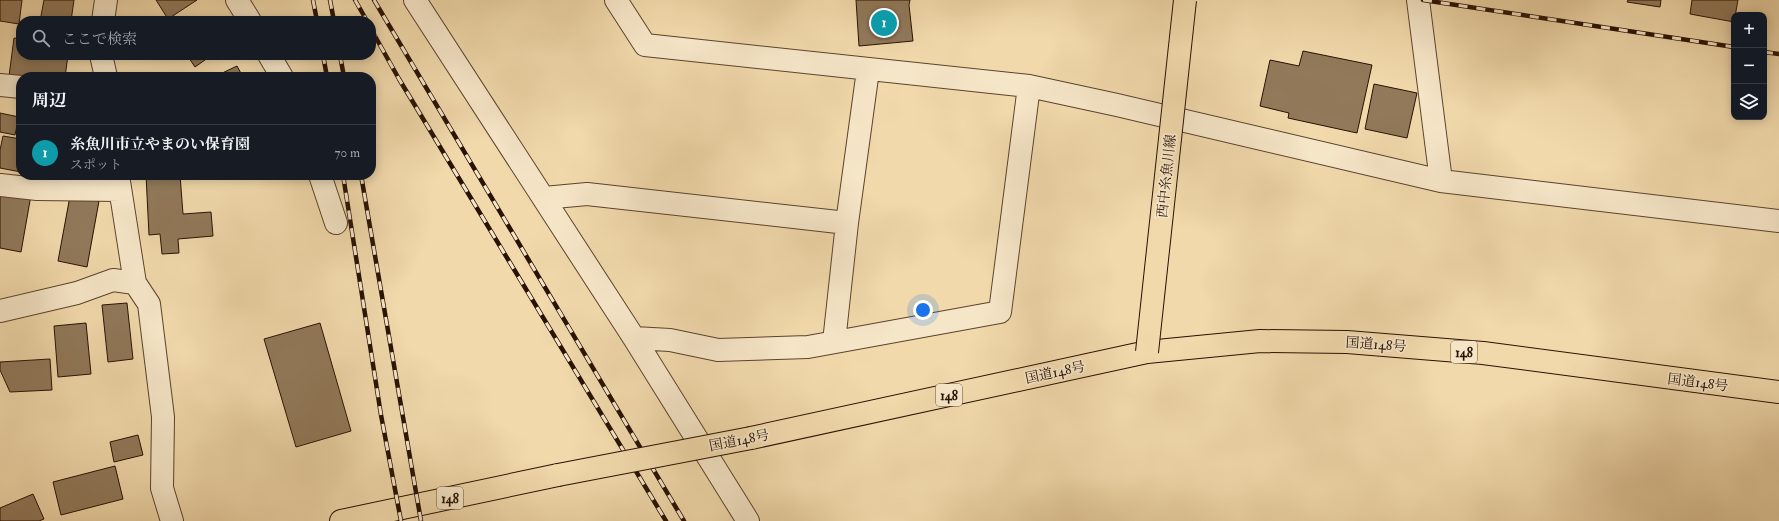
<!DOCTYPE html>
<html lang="ja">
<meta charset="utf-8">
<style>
:root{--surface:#171b24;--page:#20242c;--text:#f1f3f6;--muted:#9ea1a6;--line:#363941;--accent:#c59692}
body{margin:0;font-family:"IM FELL Double Pica","Noto Serif JP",serif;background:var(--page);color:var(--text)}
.controls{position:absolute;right:12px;top:12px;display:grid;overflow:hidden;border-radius:8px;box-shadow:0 2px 10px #0003}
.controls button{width:36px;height:36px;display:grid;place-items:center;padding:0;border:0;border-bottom:1px solid var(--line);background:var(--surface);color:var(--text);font:20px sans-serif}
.you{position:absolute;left:923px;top:310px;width:14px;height:14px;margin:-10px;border:3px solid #fff;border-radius:50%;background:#1a73e8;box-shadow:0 0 0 6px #1a73e833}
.badge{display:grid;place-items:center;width:26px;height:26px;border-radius:50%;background:var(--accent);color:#fff;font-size:13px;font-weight:700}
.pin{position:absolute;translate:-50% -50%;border:2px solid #fff;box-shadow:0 1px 4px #0006}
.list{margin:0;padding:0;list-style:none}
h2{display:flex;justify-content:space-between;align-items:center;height:52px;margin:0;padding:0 16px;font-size:17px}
h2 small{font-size:13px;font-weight:400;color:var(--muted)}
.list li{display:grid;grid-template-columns:26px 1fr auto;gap:12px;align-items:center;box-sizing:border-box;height:56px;padding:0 16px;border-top:1px solid var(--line)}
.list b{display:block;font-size:15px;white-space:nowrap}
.list p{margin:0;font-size:13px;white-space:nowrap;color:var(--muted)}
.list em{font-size:13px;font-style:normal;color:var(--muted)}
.icon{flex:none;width:22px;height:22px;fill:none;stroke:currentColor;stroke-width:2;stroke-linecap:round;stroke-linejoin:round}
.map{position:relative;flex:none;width:1779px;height:521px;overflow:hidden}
.search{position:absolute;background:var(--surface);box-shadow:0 2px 10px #0003;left:16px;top:16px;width:360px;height:44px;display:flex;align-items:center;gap:10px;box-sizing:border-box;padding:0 14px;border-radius:16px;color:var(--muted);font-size:15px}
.panel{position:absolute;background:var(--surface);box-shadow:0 2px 10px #0003;left:16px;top:72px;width:360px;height:108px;border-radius:16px}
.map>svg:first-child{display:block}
.building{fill:#91795a;stroke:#291103}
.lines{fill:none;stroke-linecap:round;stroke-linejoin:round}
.minor-casing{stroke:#5b432d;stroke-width:24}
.highway-casing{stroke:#291103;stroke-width:24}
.minor{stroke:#f6e6c8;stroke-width:22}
.highway{stroke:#f1d9ab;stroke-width:22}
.rail-casing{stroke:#291103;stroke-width:4.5}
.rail{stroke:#f6e6c8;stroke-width:3;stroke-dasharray:9;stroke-linecap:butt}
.major-bridge-casing{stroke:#291103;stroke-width:24;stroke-linecap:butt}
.highway-bridge-casing{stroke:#291103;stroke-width:24;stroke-linecap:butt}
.major-bridge{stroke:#f1d9ab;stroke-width:22}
.highway-bridge{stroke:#f1d9ab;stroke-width:22}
.labels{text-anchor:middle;stroke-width:3.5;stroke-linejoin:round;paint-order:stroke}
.shield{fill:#f6e6c8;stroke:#66513e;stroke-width:1}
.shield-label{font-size:13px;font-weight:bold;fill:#291103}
.street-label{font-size:14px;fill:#291103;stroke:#f6e6c8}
</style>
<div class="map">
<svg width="1779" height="521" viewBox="0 0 1779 521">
<rect width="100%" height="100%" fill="#f1d9ab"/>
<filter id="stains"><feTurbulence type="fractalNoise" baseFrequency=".005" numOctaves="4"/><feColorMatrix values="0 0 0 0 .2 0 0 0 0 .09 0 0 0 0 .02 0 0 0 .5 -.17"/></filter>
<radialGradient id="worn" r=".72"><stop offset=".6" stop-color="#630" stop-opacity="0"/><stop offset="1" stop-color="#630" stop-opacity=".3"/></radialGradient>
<path class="building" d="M0,0H22L19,24L0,21Z
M44,0H74L71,21H40Z
M156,0H197L168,19Z
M856,0H910L909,5L913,41L859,46Z
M1628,0H1661L1660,7L1627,2Z
M1692,0H1738L1734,22L1690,14Z
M14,38L21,39V55H68L65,77L9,76Z
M1303,51L1372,65L1357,133L1288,118L1289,113L1260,106L1270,60L1299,66Z
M187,55H212L195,67Z
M237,66L243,77H214Z
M1374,84L1417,93L1407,138L1365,129Z
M0,113L19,117L15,135L0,132Z
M3,136L21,139V172L0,168V150Z
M46,175H92L90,183Z
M146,175H180L183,214L211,212L213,236L178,239L179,253L162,254L160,234L149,235Z
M0,190L31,195L21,252L0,248Z
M70,196L99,201L87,267L58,261Z
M127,303L133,359L108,362L102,305Z
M86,323L91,374L58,377L54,326Z
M320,323L351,431L296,447L264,339Z
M50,359L52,390L10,392L0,370V362Z
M138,435L143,455L114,462L110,442Z
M115,466L123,499L61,515L53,482Z
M33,494L44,519L39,521H0V508Z"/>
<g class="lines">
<g class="minor-casing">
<path id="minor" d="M237,0L250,21
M415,0L634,338L748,521
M616,0L645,45L1029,86L1117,105L1441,181L1779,221
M1418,0L1441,181
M103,21L106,0
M101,55L106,77
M269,55L282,77
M0,85L21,87
M118,175L135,283L149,304L163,417L162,488L172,521
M320,175L336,223
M0,185L37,189L120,190
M544,198L587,194L847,223
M0,311L77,293L113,280L135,283
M634,338L670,340L718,350L808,347L1000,312L1029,86
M834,342L847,223L868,70"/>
</g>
<g class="highway-casing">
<path id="highway" d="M751,438L1147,352L1260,341L1347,342L1483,353L1779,392
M341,521L558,475"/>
</g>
<use href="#minor" class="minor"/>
<use href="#highway" class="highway"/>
<g class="rail-casing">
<path id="rail" d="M313,0L317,21
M330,0L334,21
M355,0L367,21
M374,0L684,521
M1423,0L1734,47
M371,29L399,79L666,521
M1764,52L1779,54
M323,55L327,77
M340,55L344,77
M343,175L381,415L401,521
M361,175L421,521"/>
</g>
<use href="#rail" class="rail"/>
<g class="major-bridge-casing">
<path id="major-bridge" d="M1147,352L1185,0"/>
</g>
<g class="highway-bridge-casing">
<path id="highway-bridge" d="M558,475L751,438"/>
</g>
<use href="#major-bridge" class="major-bridge"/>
<use href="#highway-bridge" class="highway-bridge"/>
</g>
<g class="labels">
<g class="shield">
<rect x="1451" y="341" width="26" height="22" rx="3"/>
<rect x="936" y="384" width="26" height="22" rx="3"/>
<rect x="437" y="487" width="26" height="22" rx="3"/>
</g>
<g class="shield-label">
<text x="1464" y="357">148</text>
<text x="949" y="400">148</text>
<text x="450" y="503">148</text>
</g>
<g class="street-label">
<text transform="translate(1166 176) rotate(-84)" y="5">西中糸魚川線</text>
<text transform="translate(1376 344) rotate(4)" y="5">国道148号</text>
<text transform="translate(1055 372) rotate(-12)" y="5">国道148号</text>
<text transform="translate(1698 382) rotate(7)" y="5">国道148号</text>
<text transform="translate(739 440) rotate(-11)" y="5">国道148号</text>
</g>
</g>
<rect width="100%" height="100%" filter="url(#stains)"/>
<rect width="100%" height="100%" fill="url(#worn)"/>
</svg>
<div class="controls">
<button>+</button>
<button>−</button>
<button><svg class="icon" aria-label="layers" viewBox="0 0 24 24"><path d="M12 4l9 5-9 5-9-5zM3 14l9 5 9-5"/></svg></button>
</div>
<div class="you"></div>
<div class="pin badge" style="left:884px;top:23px;background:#0f9aa8">1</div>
<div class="search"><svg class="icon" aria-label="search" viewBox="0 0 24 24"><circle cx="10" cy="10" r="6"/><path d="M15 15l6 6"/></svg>ここで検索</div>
<section class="panel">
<h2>周辺<small></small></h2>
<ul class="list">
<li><span class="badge" style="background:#0f9aa8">1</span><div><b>糸魚川市立やまのい保育園</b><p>スポット</p></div><em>70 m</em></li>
</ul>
</section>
</div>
